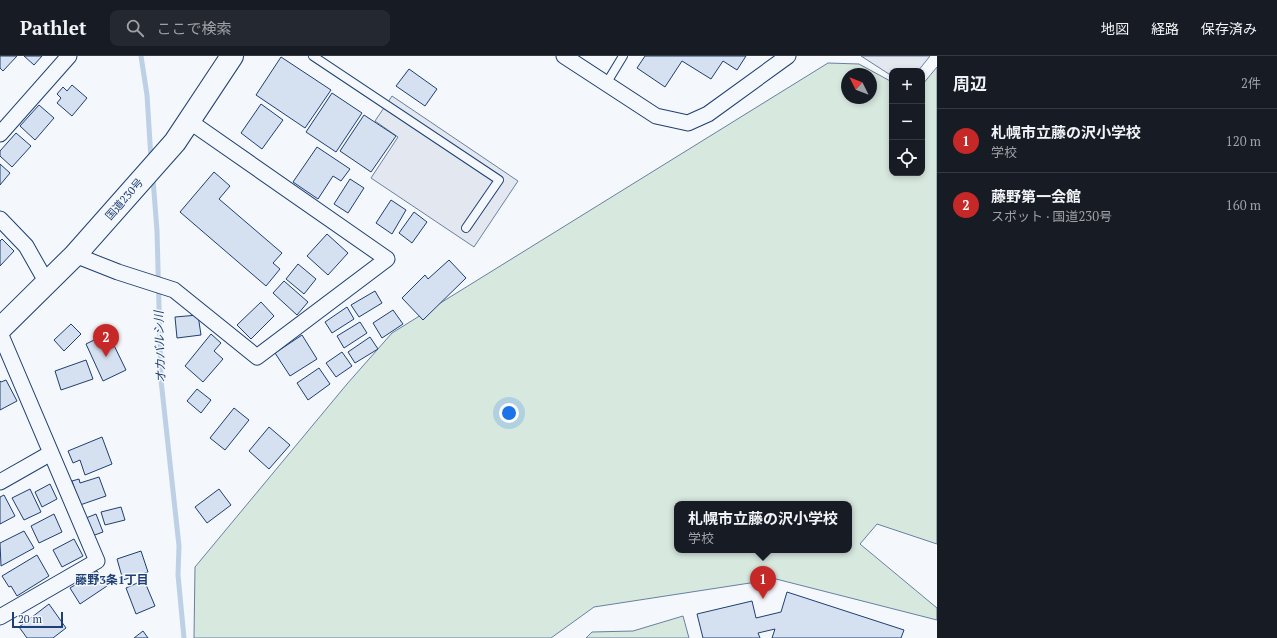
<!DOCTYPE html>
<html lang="ja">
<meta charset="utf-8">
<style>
:root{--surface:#171b24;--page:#242831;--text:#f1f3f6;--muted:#9ea1a6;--line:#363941;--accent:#c62828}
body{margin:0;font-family:"PT Serif","Noto Sans JP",serif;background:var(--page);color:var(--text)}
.controls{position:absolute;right:12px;top:12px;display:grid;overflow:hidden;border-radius:8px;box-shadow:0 2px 6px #0003}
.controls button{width:36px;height:36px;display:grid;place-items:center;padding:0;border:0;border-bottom:1px solid var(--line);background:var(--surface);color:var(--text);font:20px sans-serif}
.compass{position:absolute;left:841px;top:12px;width:36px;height:36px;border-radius:50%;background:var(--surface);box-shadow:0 2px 6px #0003;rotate:312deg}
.scale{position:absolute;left:12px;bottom:10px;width:51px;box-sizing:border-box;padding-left:4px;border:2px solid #1d3f73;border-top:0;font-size:11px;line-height:14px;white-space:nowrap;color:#1d3f73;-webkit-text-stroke:3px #f4f7fb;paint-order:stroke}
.you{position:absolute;left:509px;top:357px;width:14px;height:14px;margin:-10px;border:3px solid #fff;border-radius:50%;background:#1a73e8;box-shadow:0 0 0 6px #1a73e833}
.badge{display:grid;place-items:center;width:26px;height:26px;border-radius:50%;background:var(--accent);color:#fff;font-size:13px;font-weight:700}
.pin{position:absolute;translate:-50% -33px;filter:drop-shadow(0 1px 2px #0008)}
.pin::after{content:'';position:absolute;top:21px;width:14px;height:12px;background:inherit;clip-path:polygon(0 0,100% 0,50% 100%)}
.popup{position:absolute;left:674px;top:445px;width:178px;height:52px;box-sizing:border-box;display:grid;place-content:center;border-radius:8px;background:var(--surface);filter:drop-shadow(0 1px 3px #0005);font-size:13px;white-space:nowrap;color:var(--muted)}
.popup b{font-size:15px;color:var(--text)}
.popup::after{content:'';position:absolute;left:50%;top:100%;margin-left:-8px;border:8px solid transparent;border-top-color:var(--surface)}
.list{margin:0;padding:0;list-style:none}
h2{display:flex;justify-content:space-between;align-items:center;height:52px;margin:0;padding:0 16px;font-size:17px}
h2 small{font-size:13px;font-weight:400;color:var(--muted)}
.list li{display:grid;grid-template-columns:26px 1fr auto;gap:12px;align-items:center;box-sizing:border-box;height:64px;padding:0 16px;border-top:1px solid var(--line)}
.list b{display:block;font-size:15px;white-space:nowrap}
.list p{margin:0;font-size:13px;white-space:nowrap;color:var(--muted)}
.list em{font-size:13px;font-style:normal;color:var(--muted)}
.icon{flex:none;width:22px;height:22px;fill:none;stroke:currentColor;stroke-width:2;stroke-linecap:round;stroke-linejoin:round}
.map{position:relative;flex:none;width:937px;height:582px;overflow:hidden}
header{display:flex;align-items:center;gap:24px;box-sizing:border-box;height:56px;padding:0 20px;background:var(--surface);border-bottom:1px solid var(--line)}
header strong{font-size:19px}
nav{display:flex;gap:22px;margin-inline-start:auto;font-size:14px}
.search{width:280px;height:36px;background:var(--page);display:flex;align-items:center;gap:10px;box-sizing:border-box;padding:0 14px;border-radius:8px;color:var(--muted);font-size:15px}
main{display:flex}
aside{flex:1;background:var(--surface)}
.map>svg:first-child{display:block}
.green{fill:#d7e8df;stroke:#687fa3;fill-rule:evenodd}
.parking{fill:#e3e8f0;stroke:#687fa3}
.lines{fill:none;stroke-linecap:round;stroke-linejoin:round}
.stream{stroke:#bed0e5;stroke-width:5}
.building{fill:#d5e0f0;stroke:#1d3f73}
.lane-casing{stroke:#1d3f73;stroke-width:10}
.street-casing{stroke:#1d3f73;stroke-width:17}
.highway-casing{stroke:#1d3f73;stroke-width:24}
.lane{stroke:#f4f7fb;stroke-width:8}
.street{stroke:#f4f7fb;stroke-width:15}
.highway{stroke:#f4f7fb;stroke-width:22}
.labels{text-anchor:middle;stroke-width:3;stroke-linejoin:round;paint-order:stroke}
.street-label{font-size:11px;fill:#1d3f73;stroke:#f4f7fb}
.water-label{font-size:12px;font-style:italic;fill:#1d3f73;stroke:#f4f7fb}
.neighbourhood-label{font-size:12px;font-weight:bold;fill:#1d3f73;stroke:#f4f7fb}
</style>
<header>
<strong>Pathlet</strong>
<div class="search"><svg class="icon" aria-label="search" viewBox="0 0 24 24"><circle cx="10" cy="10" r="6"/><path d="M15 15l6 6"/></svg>ここで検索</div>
<nav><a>地図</a><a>経路</a><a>保存済み</a></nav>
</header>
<main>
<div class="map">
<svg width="937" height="582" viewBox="0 0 937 582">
<rect width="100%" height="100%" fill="#f4f7fb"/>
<path class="green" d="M828,7L859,8L892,26V117H922V29L937,11V488L877,468L860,488L937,552V564L776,523L594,551L551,582H194L195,511L347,328L392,277ZM847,18H871V42H847ZM677,448H849V494H677Z
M683,560L689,582H586L592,576L633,575Z"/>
<path class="parking" d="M861,0H930L918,15H892V20Z
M392,40L518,125L474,191L371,122L398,81L375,65Z"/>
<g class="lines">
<path class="stream" d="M141,0L147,39L151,103
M153,123L157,175L161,324L179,490L178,519L184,582"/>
</g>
<path class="building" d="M0,0H17L3,15L0,12Z
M24,0H42L34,9Z
M645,0H746L737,14L723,5L711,23L682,5L665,31L637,12Z
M281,1L331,34L305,72L256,39Z
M409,13L437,33L425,50L396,30Z
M72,29L87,42L72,60L57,47L61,42L57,38L63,31L67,35Z
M332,37L362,57L336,96L306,76Z
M261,48L283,64L262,93L241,77Z
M39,49L54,62L35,84L20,70Z
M364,59L396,80L371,116L340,95Z
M16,77L31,90L12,111L0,100V95Z
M317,91L350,113L341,125L333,120L318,143L293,126Z
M0,108L10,117L0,129Z
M214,116L230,130L219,143L282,197L273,207L280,213L266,230L180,156Z
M350,123L364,132L348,157L334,148Z
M391,144L406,154L392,178L376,167Z
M414,156L427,166L412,187L399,177Z
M327,178L348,197L328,219L307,200Z
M2,183L14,195L0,210V185Z
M449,204L466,222L423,264L402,242L425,219L428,223Z
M298,208L316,223L304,238L286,223Z
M284,225L308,246L297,259L273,237Z
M375,235L382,247L359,261L351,249Z
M261,246L274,260L251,283L237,269Z
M347,251L354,263L332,277L325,266Z
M393,254L403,268L382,282L373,267Z
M198,259L201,279L177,282L175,261Z
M360,266L367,277L344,292L337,280Z
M71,268L81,278L64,295L54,284Z
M108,277L126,314L103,325L86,288Z
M211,278L221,287L214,295L223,303L203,326L185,310Z
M302,279L317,303L290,320L275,297Z
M370,281L378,293L355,307L348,296Z
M342,296L352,310L336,321L326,307Z
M86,304L93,323L61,334L55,315Z
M319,312L330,328L308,344L297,327Z
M6,324L17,345L0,354V325L1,326Z
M197,333L211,344L201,357L187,345Z
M234,352L249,364L225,394L210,382Z
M269,371L290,389L269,413L249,395Z
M102,381L112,408L85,419L80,404L73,407L68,395Z
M99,421L106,440L80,449L72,425L79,423L80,427Z
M50,428L57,443L42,451L35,436Z
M30,433L41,456L24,464L12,442Z
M219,433L231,449L207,467L195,451Z
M4,439L15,460L0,468V441Z
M121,451L125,464L105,469L101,456Z
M54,458L62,476L39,487L31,470Z
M96,458L103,476L92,480L86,462Z
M24,475L34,492L1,510L0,487Z
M74,483L83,500L62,511L53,494Z
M141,495L148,516L123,524L117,503Z
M37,499L49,520L17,540L11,530L9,531L2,520Z
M97,515L107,530L80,548L70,532Z
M144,524L155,550L136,558L126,532Z
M787,536L904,574L901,582H772L775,573L758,577L760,582H703L697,558L752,545L756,562L781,556Z
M49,548L66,572L53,582H27L19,571Z
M143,575L148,582H134Z"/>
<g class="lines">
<g class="lane-casing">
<path id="lane" d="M313,0L499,124L466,172
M606,28L623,0"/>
</g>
<g class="street-casing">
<path id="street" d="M564,0L656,60L688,67L708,58L788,0
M0,78L69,0
M0,163L26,190L47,227
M75,199L118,216L174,234L257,301L387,203L189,65
M0,277L97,505L0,561
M0,426L51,397"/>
</g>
<g class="highway-casing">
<path id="highway" d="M0,273L75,199L175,86L232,0"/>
</g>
<use href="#lane" class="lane"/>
<use href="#street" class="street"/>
<use href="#highway" class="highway"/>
</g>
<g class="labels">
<g class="street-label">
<text transform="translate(124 143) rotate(-49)" y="4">国道230号</text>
</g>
<g class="water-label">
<text transform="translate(160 291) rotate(-92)" y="4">オカバルシ川</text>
</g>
<g class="neighbourhood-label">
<text x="112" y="528">藤野3条1丁目</text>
</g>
</g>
</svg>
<div class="controls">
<button>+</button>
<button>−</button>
<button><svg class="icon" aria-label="locate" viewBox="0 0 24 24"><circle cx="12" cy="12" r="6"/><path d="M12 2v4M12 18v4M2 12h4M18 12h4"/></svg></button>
</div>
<svg class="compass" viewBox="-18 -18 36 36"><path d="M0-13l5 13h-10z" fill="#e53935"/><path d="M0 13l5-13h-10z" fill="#9ea1a6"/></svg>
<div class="scale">20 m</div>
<div class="you"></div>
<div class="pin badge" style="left:763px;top:543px">1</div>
<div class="popup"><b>札幌市立藤の沢小学校</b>学校</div>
<div class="pin badge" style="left:106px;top:301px">2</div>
</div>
<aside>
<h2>周辺<small>2件</small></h2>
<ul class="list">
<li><span class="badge">1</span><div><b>札幌市立藤の沢小学校</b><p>学校</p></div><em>120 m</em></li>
<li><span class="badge">2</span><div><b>藤野第一会館</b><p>スポット · 国道230号</p></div><em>160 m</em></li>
</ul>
</aside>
</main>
